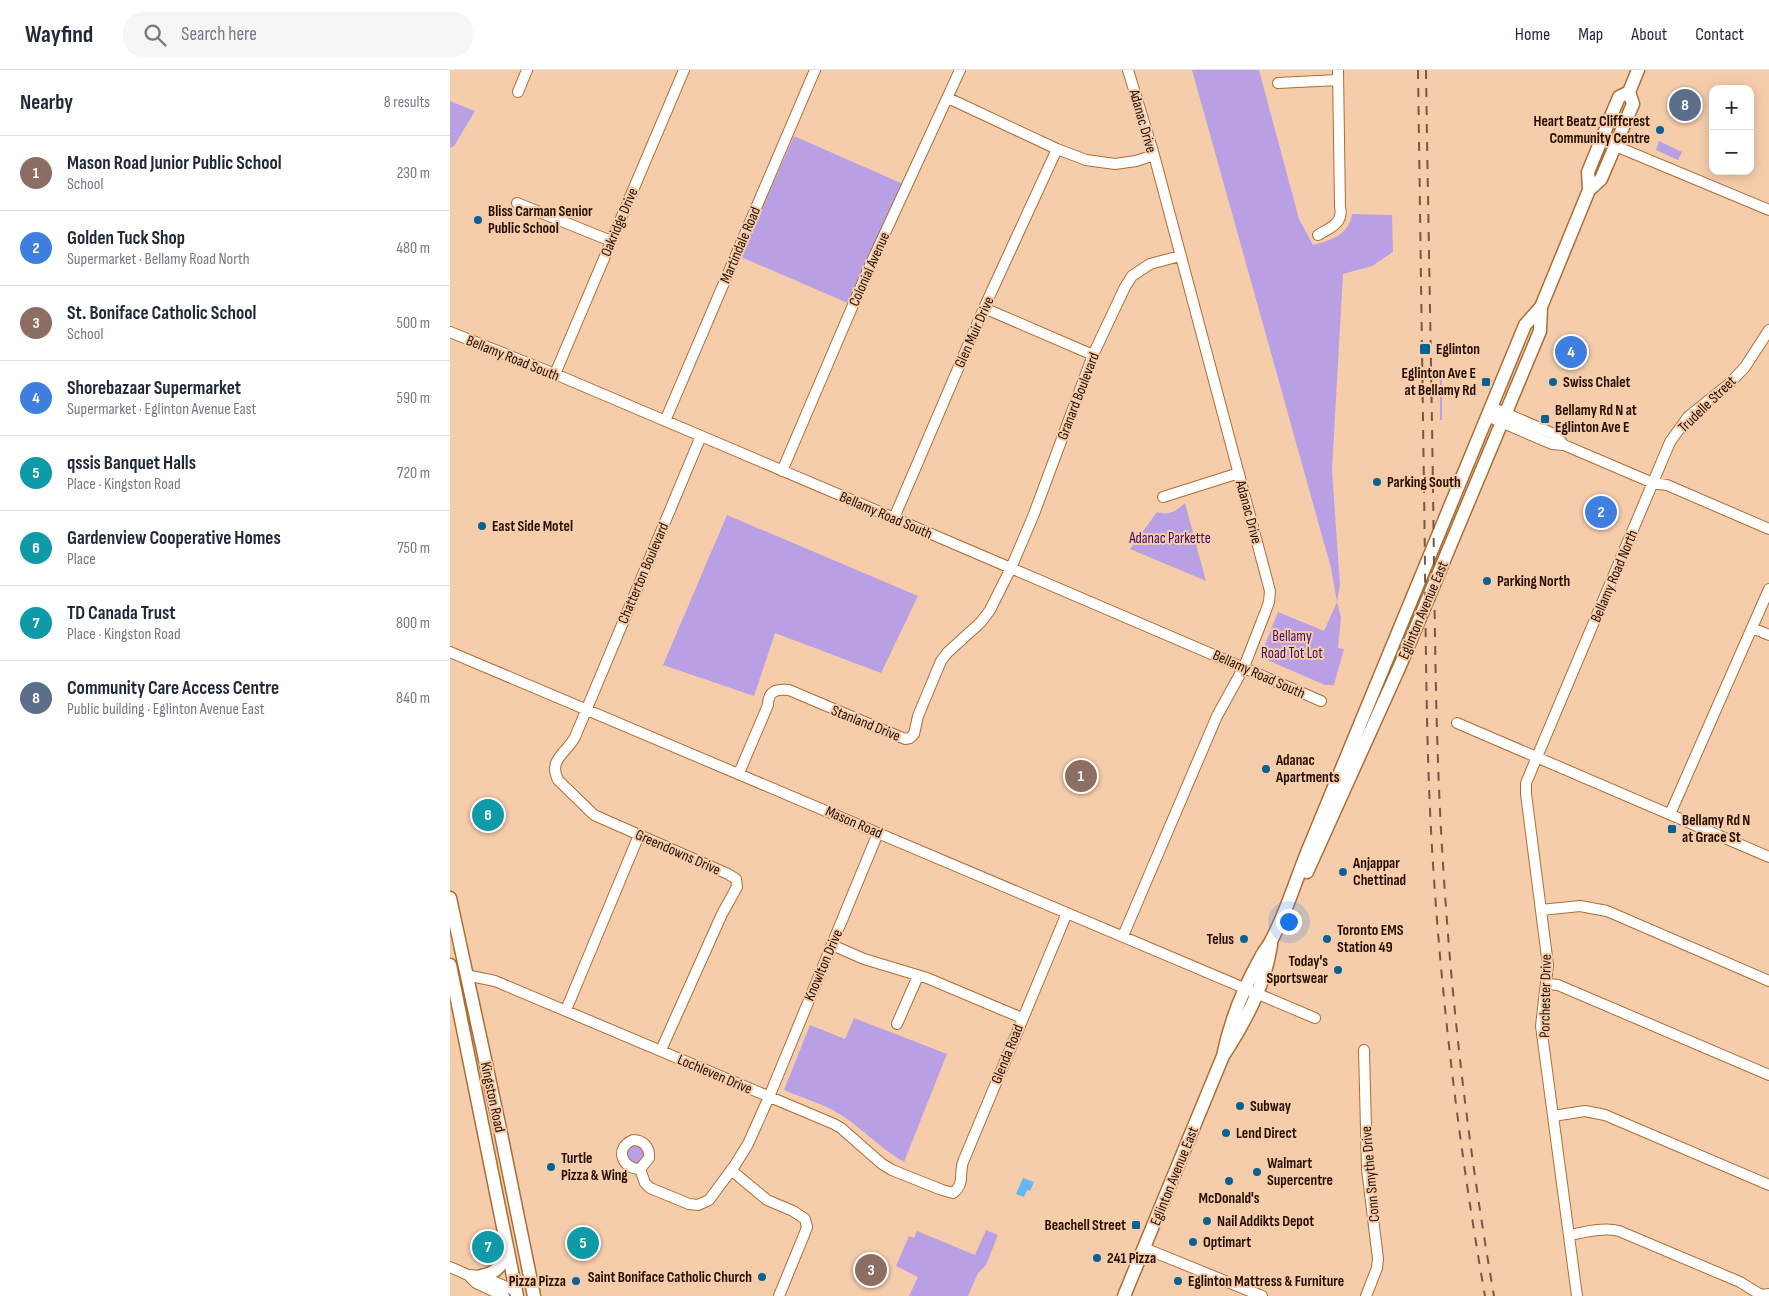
<!DOCTYPE html>
<meta charset="utf-8">
<style>
:root{--surface:#fff;--page:#f6f6f7;--text:#1f2937;--muted:#747a83;--line:#e0e1e3;--accent:#056292}
body{margin:0;font-family:"Sofia Sans Condensed",sans-serif;background:var(--page);color:var(--text)}
.controls{position:absolute;right:15px;top:15px;display:grid;overflow:hidden;border-radius:10px;box-shadow:0 2px 12px #0003}
.controls button{width:45px;height:45px;display:grid;place-items:center;padding:0;border:0;border-bottom:1px solid var(--line);background:var(--surface);color:var(--text);font:25px sans-serif}
.you{position:absolute;left:838px;top:851px;width:18px;height:18px;margin:-12px;border:4px solid #fff;border-radius:50%;background:#1a73e8;box-shadow:0 0 0 8px #1a73e833}
.badge{display:grid;place-items:center;width:32px;height:32px;border-radius:50%;background:var(--accent);color:#fff;font-size:16px;font-weight:700}
.pin{position:absolute;translate:-50% -50%;border:2px solid #fff;box-shadow:0 1px 5px #0006}
.list{margin:0;padding:0;list-style:none}
h2{display:flex;justify-content:space-between;align-items:center;height:65px;margin:0;padding:0 20px;font-size:21px}
h2 small{font-size:16px;font-weight:400;color:var(--muted)}
.list li{display:grid;grid-template-columns:32px 1fr auto;gap:15px;align-items:center;box-sizing:border-box;height:75px;padding:0 20px;border-top:1px solid var(--line)}
.list b{display:block;font-size:19px;white-space:nowrap}
.list p{margin:0;font-size:16px;white-space:nowrap;color:var(--muted)}
.list em{font-size:16px;font-style:normal;color:var(--muted)}
.icon{flex:none;width:28px;height:28px;fill:none;stroke:currentColor;stroke-width:2;stroke-linecap:round;stroke-linejoin:round}
.map{position:relative;flex:none;width:1319px;height:1226px;overflow:hidden}
header{display:flex;align-items:center;gap:30px;box-sizing:border-box;height:70px;padding:0 25px;background:var(--surface);border-bottom:1px solid var(--line)}
header strong{font-size:24px}
nav{display:flex;gap:28px;margin-inline-start:auto;font-size:18px}
.search{width:350px;height:45px;background:var(--page);display:flex;align-items:center;gap:12px;box-sizing:border-box;padding:0 18px;border-radius:20px;color:var(--muted);font-size:19px}
main{display:flex}
aside{flex:1;background:var(--surface)}
.map>svg:first-child{display:block}
.green{fill:#b9a0e5}
.water{fill:#64b8f2}
.lines{fill:none;stroke-linecap:round;stroke-linejoin:round}
.minor-casing{stroke:#ac6d33;stroke-width:12}
.major-casing{stroke:#ac6d33;stroke-width:15}
.minor{stroke:#fff;stroke-width:10}
.major{stroke:#fff;stroke-width:12}
.rail{stroke:#775843;stroke-width:2;stroke-dasharray:9 9;stroke-linecap:butt}
.poi-dot{fill:#056292;stroke:#f6cdab;stroke-width:2}
.labels{text-anchor:middle;stroke-width:4;stroke-linejoin:round;paint-order:stroke}
.street-label{font-size:15px;fill:#250d00;stroke:#f6cdab}
.poi-label{font-size:15px;font-weight:bold;fill:#250d00;stroke:#f6cdab;text-anchor:start}
.park-label{font-size:15px;fill:#3c0a6a;stroke:#f6cdab}
</style>
<header>
<strong>Wayfind</strong>
<div class="search"><svg class="icon" aria-label="search" viewBox="0 0 24 24"><circle cx="10" cy="10" r="6"/><path d="M15 15l6 6"/></svg>Search here</div>
<nav><a>Home</a><a>Map</a><a>About</a><a>Contact</a></nav>
</header>
<main>
<aside>
<h2>Nearby<small>8 results</small></h2>
<ul class="list">
<li><span class="badge" style="background:#8d6e63">1</span><div><b>Mason Road Junior Public School</b><p>School</p></div><em>230 m</em></li>
<li><span class="badge" style="background:#3f7fe0">2</span><div><b>Golden Tuck Shop</b><p>Supermarket · Bellamy Road North</p></div><em>480 m</em></li>
<li><span class="badge" style="background:#8d6e63">3</span><div><b>St. Boniface Catholic School</b><p>School</p></div><em>500 m</em></li>
<li><span class="badge" style="background:#3f7fe0">4</span><div><b>Shorebazaar Supermarket</b><p>Supermarket · Eglinton Avenue East</p></div><em>590 m</em></li>
<li><span class="badge" style="background:#0f9aa8">5</span><div><b>qssis Banquet Halls</b><p>Place · Kingston Road</p></div><em>720 m</em></li>
<li><span class="badge" style="background:#0f9aa8">6</span><div><b>Gardenview Cooperative Homes</b><p>Place</p></div><em>750 m</em></li>
<li><span class="badge" style="background:#0f9aa8">7</span><div><b>TD Canada Trust</b><p>Place · Kingston Road</p></div><em>800 m</em></li>
<li><span class="badge" style="background:#5c6f8a">8</span><div><b>Community Care Access Centre</b><p>Public building · Eglinton Avenue East</p></div><em>840 m</em></li>
</ul>
</aside>
<div class="map">
<svg width="1319" height="1226" viewBox="0 0 1319 1226">
<rect width="100%" height="100%" fill="#f6cdab"/>
<path class="green" d="M742,0H809L849,149L863,175C882,170 899,165 902,144L942,145L943,182L922,196L893,204L882,400L890,515L887,532L891,547L888,578L894,579L884,615H875L810,587L828,542L874,561L887,532L881,498Z
M0,31L25,41L4,76L0,78Z
M344,66L453,114L400,234L291,187Z
M1209,71L1232,82L1228,90L1206,80Z
M992,301V350H990V302Z
M735,433L756,511L680,479L707,442C720,446 726,441 735,433Z
M277,445L468,526L431,603L325,563L304,626L213,595Z
M635,694L637,704L621,707L619,697Z
M404,948L497,984L454,1092C431,1079 413,1059 391,1045C374,1034 352,1028 334,1020L360,955L395,969Z
M186,1074L194,1079L195,1085L190,1095L186,1096C180,1089 175,1085 180,1076Z
M536,1160L548,1165L536,1195L528,1203L518,1226H459L468,1207L446,1196L459,1166L464,1168L467,1161L525,1185Z"/>
<path class="water" d="M573,1108L584,1112L580,1121L577,1120L574,1127L566,1124Z"/>
<g class="lines">
<g class="minor-casing">
<path id="minor" d="M828,13L888,10
M68,22L77,0
M498,28L607,79L636,90L665,94L686,91L704,85
M1151,70L1319,140
M67,133L161,171
M868,165C879,158 894,154 890,137L888,0
M534,238L643,285
M0,262L105,304L444,448L871,631
M105,304L234,0
M1041,337L1104,364L1114,375
M1037,346L1102,374L1114,375L1203,413L1217,415L1319,459
M215,351L365,0
M332,401L418,200L510,0
M713,427L789,403
M444,448L534,238L607,79
M1302,558L1319,565
M0,582L865,948
M1007,653L1319,787
M289,703L318,635C318,621 326,619 339,620L455,669L460,668L464,664L468,646L491,591L497,583L531,552L540,540L561,498L584,444L643,285L675,217L682,206L700,194L730,186
M1220,744L1319,519
M1091,840L1130,836L1157,841L1319,911
M673,866L767,646L794,597L815,543L819,532L820,521L704,85L678,0
M382,875L414,889L477,908L572,948
M16,905L45,911L384,1054L391,1058L432,1094L442,1100L492,1120L503,1123C515,1114 509,1104 513,1092L617,843
M1097,914L1108,915L1319,1005
M116,940L189,765
M447,954L468,906
M211,980L272,844L287,817L286,809L278,804L144,745L108,710C98,689 116,684 125,667L251,366
M914,980L917,1099L928,1189L927,1198L916,1226
M1103,1046L1135,1041L1155,1045L1319,1115
M183,1070C193,1070 200,1077 199,1088L190,1099C172,1099 164,1078 183,1070Z
M190,1099L195,1113L200,1118L239,1134L248,1135L259,1130L285,1095L298,1074L319,1027L428,763
M281,1100L317,1130L343,1141L355,1149L357,1157L354,1165L329,1226
M1120,1165C1135,1162 1154,1157 1169,1161L1290,1212L1311,1225L1319,1224
M694,1178L812,1226
M0,1197L18,1205L31,1206L66,1221
M18,1205L26,1213L54,1226
M1127,1226L1091,956L1098,895L1076,724V713L1220,372L1238,347L1279,314L1295,297L1319,260"/>
</g>
<g class="major-casing">
<path id="major" d="M1139,120L1138,102L1169,27L1179,22L1188,0
M857,802L949,598L1090,261L1091,237
M0,828L49,1054L84,1226
M0,895L67,1226
M773,986C780,952 793,919 810,889C813,882 819,876 822,869C837,841 846,809 858,780L1075,255L1091,237L1139,120L1151,109L1183,34L1179,22
M31,1206C49,1202 50,1196 58,1181
M674,1226L773,986C795,952 815,915 821,875"/>
</g>
<use href="#minor" class="minor"/>
<use href="#major" class="major"/>
<path class="rail" d="M968,0C970,140 972,280 974,420C976,539 975,659 982,778C991,928 1009,1078 1035,1226
M976,0C978,140 981,280 983,420C985,550 985,680 994,809C1003,949 1020,1088 1044,1226"/>
</g>
<g class="poi-dot">
<circle cx="1210" cy="60" r="5"/>
<circle cx="28" cy="150" r="5"/>
<rect x="969" y="273" width="12" height="12" rx="2.5"/>
<rect x="1031" y="307" width="10" height="10" rx="2.5"/>
<circle cx="1103" cy="312" r="5"/>
<rect x="1090" y="344" width="10" height="10" rx="2.5"/>
<circle cx="927" cy="412" r="5"/>
<circle cx="32" cy="456" r="5"/>
<circle cx="1037" cy="511" r="5"/>
<circle cx="816" cy="699" r="5"/>
<rect x="1217" y="754" width="10" height="10" rx="2.5"/>
<circle cx="893" cy="802" r="5"/>
<circle cx="794" cy="869" r="5"/>
<circle cx="877" cy="869" r="5"/>
<circle cx="888" cy="900" r="5"/>
<circle cx="790" cy="1036" r="5"/>
<circle cx="776" cy="1063" r="5"/>
<circle cx="101" cy="1097" r="5"/>
<circle cx="807" cy="1102" r="5"/>
<circle cx="779" cy="1111" r="5"/>
<circle cx="757" cy="1151" r="5"/>
<rect x="681" y="1150" width="10" height="10" rx="2.5"/>
<circle cx="743" cy="1172" r="5"/>
<circle cx="647" cy="1188" r="5"/>
<circle cx="312" cy="1207" r="5"/>
<circle cx="126" cy="1211" r="5"/>
<circle cx="728" cy="1211" r="5"/>
</g>
<g class="labels">
<g class="street-label">
<text transform="translate(693 51) rotate(74)" y="5">Adanac Drive</text>
<text transform="translate(169 152) rotate(-67)" y="5">Oakridge Drive</text>
<text transform="translate(290 175) rotate(-67)" y="5">Martindale Road</text>
<text transform="translate(419 199) rotate(-66)" y="5">Colonial Avenue</text>
<text transform="translate(524 262) rotate(-66)" y="5">Glen Muir Drive</text>
<text transform="translate(63 288) rotate(22)" y="5">Bellamy Road South</text>
<text transform="translate(628 326) rotate(-69)" y="5">Granard Boulevard</text>
<text transform="translate(1257 334) rotate(-44)" y="5">Trudelle Street</text>
<text transform="translate(799 442) rotate(75)" y="5">Adanac Drive</text>
<text transform="translate(436 445) rotate(23)" y="5">Bellamy Road South</text>
<text transform="translate(193 503) rotate(-67)" y="5">Chatterton Boulevard</text>
<text transform="translate(1164 506) rotate(-67)" y="5">Bellamy Road North</text>
<text transform="translate(973 540) rotate(-67)" y="5">Eglinton Avenue East</text>
<text transform="translate(809 604) rotate(24)" y="5">Bellamy Road South</text>
<text transform="translate(416 653) rotate(22)" y="5">Stanland Drive</text>
<text transform="translate(404 752) rotate(23)" y="5">Mason Road</text>
<text transform="translate(228 782) rotate(24)" y="5">Greendowns Drive</text>
<text transform="translate(373 895) rotate(-67)" y="5">Knowlton Drive</text>
<text transform="translate(1095 926) rotate(-89)" y="5">Porchester Drive</text>
<text transform="translate(557 984) rotate(-68)" y="5">Glenda Road</text>
<text transform="translate(265 1004) rotate(23)" y="5">Lochleven Drive</text>
<text transform="translate(43 1027) rotate(78)" y="5">Kingston Road</text>
<text transform="translate(920 1104) rotate(-95)" y="5">Conn Smythe Drive</text>
<text transform="translate(724 1106) rotate(-68)" y="5">Eglinton Avenue East</text>
</g>
<g class="poi-label">
<text x="1200" y="56" text-anchor="end">Heart Beatz Cliffcrest<tspan x="1200" dy="17">Community Centre</tspan></text>
<text x="38" y="146">Bliss Carman Senior<tspan x="38" dy="17">Public School</tspan></text>
<text x="986" y="284">Eglinton</text>
<text x="1026" y="308" text-anchor="end">Eglinton Ave E<tspan x="1026" dy="17">at Bellamy Rd</tspan></text>
<text x="1113" y="317">Swiss Chalet</text>
<text x="1105" y="345">Bellamy Rd N at<tspan x="1105" dy="17">Eglinton Ave E</tspan></text>
<text x="937" y="417">Parking South</text>
<text x="42" y="461">East Side Motel</text>
<text x="1047" y="516">Parking North</text>
<text x="826" y="695">Adanac<tspan x="826" dy="17">Apartments</tspan></text>
<text x="1232" y="755">Bellamy Rd N<tspan x="1232" dy="17">at Grace St</tspan></text>
<text x="903" y="798">Anjappar<tspan x="903" dy="17">Chettinad</tspan></text>
<text x="887" y="865">Toronto EMS<tspan x="887" dy="17">Station 49</tspan></text>
<text x="784" y="874" text-anchor="end">Telus</text>
<text x="878" y="896" text-anchor="end">Today's<tspan x="878" dy="17">Sportswear</tspan></text>
<text x="800" y="1041">Subway</text>
<text x="786" y="1068">Lend Direct</text>
<text x="111" y="1093">Turtle<tspan x="111" dy="17">Pizza &amp; Wing</tspan></text>
<text x="817" y="1098">Walmart<tspan x="817" dy="17">Supercentre</tspan></text>
<text x="779" y="1133" text-anchor="middle">McDonald's</text>
<text x="767" y="1156">Nail Addikts Depot</text>
<text x="676" y="1160" text-anchor="end">Beachell Street</text>
<text x="753" y="1177">Optimart</text>
<text x="657" y="1193">241 Pizza</text>
<text x="302" y="1212" text-anchor="end">Saint Boniface Catholic Church</text>
<text x="116" y="1216" text-anchor="end">Pizza Pizza</text>
<text x="738" y="1216">Eglinton Mattress &amp; Furniture</text>
</g>
<g class="park-label">
<text x="720" y="473">Adanac Parkette</text>
<text x="842" y="571">Bellamy<tspan x="842" dy="17">Road Tot Lot</tspan></text>
</g>
</g>
</svg>
<div class="controls">
<button>+</button>
<button>−</button>
</div>
<div class="you"></div>
<div class="pin badge" style="left:631px;top:706px;background:#8d6e63">1</div>
<div class="pin badge" style="left:1151px;top:442px;background:#3f7fe0">2</div>
<div class="pin badge" style="left:421px;top:1200px;background:#8d6e63">3</div>
<div class="pin badge" style="left:1121px;top:282px;background:#3f7fe0">4</div>
<div class="pin badge" style="left:133px;top:1173px;background:#0f9aa8">5</div>
<div class="pin badge" style="left:38px;top:745px;background:#0f9aa8">6</div>
<div class="pin badge" style="left:38px;top:1177px;background:#0f9aa8">7</div>
<div class="pin badge" style="left:1235px;top:35px;background:#5c6f8a">8</div>
</div>
</main>
